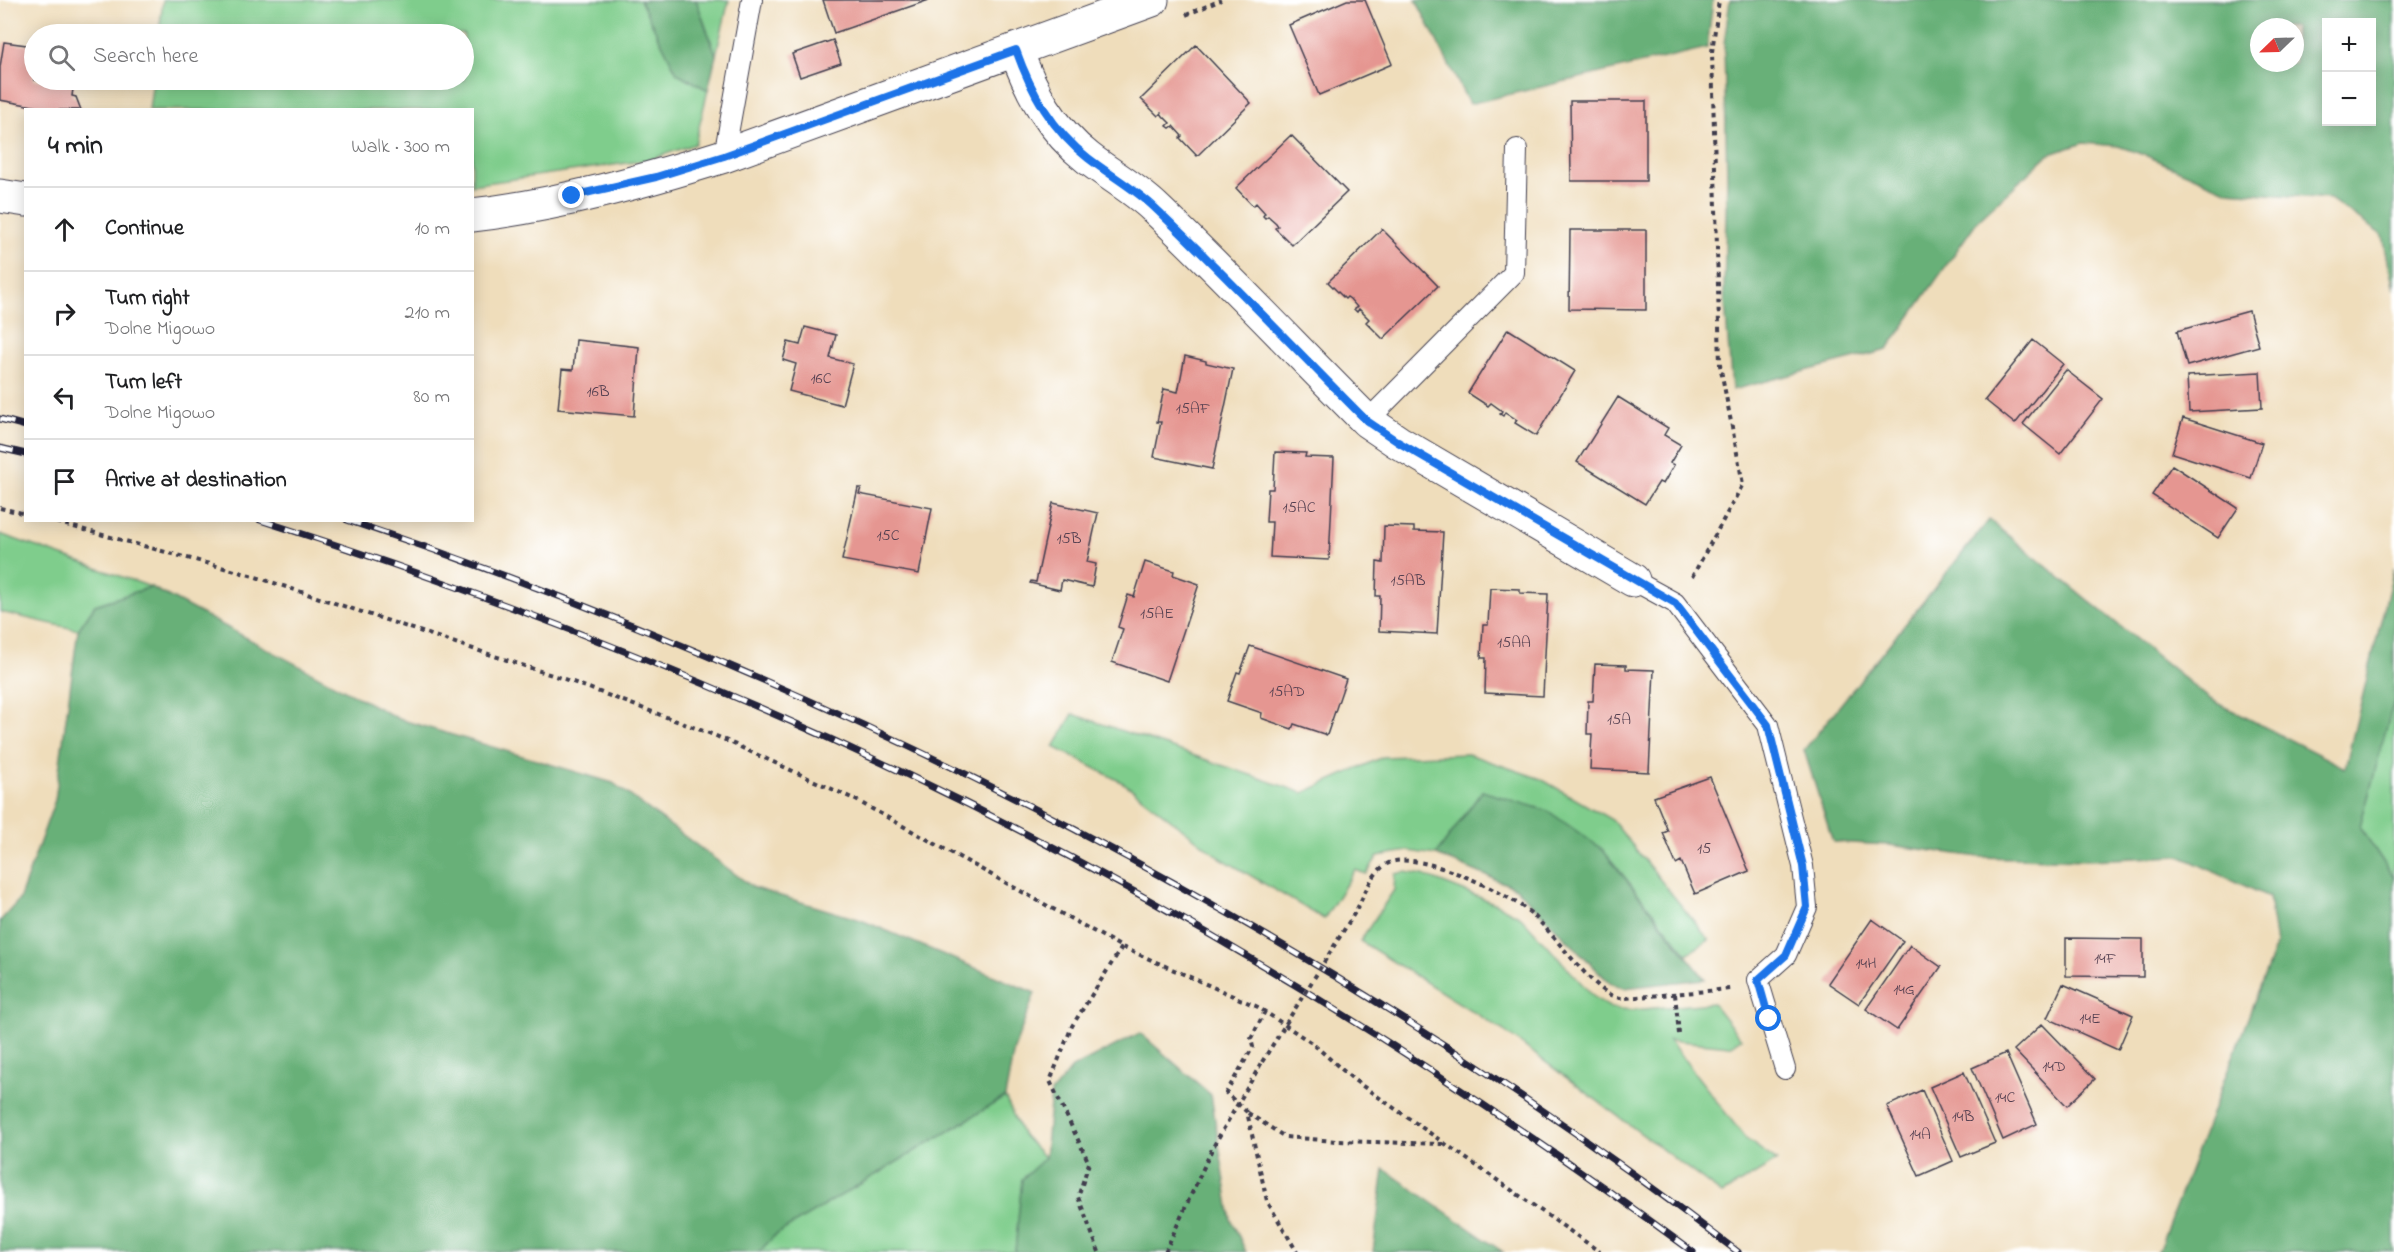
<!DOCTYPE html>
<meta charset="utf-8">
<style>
:root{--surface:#fff;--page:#f2f2f2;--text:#202124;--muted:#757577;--line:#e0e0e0}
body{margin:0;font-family:"Indie Flower",sans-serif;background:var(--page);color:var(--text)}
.controls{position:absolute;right:18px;top:18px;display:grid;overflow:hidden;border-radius:0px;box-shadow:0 3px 15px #0003}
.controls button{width:54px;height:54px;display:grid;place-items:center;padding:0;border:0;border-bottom:2px solid var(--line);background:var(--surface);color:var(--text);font:30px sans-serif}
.compass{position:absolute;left:2250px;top:18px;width:54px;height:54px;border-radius:50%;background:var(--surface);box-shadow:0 3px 15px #0003;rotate:247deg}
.stop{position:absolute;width:18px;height:18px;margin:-14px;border:4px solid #1a73e8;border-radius:50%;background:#fff}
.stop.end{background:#1a73e8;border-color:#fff;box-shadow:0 2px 6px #0008}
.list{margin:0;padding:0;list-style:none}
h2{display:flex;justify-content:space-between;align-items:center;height:78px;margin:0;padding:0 24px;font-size:26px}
h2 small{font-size:20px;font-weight:400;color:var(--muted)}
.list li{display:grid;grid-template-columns:39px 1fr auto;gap:18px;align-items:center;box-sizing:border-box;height:84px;padding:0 24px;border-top:2px solid var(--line)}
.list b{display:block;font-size:22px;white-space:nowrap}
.list p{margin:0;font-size:20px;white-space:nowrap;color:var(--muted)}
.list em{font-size:20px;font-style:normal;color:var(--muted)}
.icon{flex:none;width:33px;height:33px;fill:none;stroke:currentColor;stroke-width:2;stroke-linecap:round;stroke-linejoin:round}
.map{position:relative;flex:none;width:2394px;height:1252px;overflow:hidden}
.search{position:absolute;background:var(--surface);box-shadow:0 3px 15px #0003;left:24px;top:24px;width:450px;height:66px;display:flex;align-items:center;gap:15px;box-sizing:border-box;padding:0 21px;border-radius:33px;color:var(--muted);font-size:22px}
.panel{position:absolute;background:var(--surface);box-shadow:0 3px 15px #0003;left:24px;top:108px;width:450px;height:414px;border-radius:0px}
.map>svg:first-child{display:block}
.green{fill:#7fcd8c;stroke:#507864;stroke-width:1.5}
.forest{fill:#67b078;stroke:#44695a;stroke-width:1.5;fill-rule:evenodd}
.building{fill:#e59691}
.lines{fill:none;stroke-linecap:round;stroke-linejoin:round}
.service-casing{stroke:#413e4e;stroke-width:22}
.minor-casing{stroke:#413e4e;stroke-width:35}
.path{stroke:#413e4e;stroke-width:4;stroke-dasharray:4.5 4.5;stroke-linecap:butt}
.service{stroke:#fff;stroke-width:20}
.minor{stroke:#fff;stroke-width:33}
.rail-casing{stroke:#22223b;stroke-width:7}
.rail{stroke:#fff;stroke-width:4.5;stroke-dasharray:14;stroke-linecap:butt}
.path-bridge{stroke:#413e4e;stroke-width:4;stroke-dasharray:4.5 4.5;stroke-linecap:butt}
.route{stroke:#1a73e8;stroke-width:8}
.labels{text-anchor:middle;stroke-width:5;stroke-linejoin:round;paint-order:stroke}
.number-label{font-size:16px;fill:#533f50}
</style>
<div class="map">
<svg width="2394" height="1252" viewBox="0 0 2394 1252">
<rect width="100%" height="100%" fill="#fff"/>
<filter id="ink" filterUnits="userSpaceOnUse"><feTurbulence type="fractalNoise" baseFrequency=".0167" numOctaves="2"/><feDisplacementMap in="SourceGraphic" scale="12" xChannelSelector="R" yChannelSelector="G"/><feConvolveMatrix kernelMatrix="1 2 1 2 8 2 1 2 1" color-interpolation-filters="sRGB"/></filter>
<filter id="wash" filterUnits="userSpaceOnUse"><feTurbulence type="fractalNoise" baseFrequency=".008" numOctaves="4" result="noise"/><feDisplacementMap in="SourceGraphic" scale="24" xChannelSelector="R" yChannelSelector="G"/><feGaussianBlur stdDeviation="1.35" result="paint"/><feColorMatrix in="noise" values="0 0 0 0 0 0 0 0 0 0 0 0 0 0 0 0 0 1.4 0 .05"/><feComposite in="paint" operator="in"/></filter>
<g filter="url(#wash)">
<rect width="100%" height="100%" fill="#efddbb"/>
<path class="green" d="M163,0H640L677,73L708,90L695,144L649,160L472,185V110H149L153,80H464V34H159Z
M696,0H729L716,55Z
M0,534L151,587L95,605L78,630L0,612Z
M2394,700V878L2360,827Z
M1073,714L1303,793L1383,757L1468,754L1541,779L1612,820L1709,940L1687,954L1602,849L1482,791L1436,855L1408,851L1378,856L1366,874L1355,870L1324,919L1219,857L1125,784L1054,747Z
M1405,872L1423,875L1494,903L1521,917L1595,998L1611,1008L1632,1010L1713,1003L1741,1039L1730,1046L1669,1040L1746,1139L1777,1161L1722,1194L1504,1031L1360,941L1394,890L1395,874Z
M1005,1097L1022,1134L1045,1158L1022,1179L1015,1252H759L775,1235Z"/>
<path class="forest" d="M640,0H696L716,55L708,90L677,73Z
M1416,0H1713L1707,48L1469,104Z
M1730,0H2394V290L2383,236L2330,199L2228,191L2147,156L2118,146L2083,143L2048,155L1978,220L1887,350L1732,390L1724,291L1727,178L1724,44ZM2372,22V122H2326V22ZM2259,27H2295V63H2259Z
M1989,520L2210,699L2345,768L2394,568V700L2360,827L2394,878V1252H2158L2276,945L2269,897L2180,856L2089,860L1979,857L1889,845L1833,842L1804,750Z
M151,587L399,719L613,783L754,888L861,920L1035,993L1014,1049L1005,1097L775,1235L759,1252H0V921L19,900L55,800L78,630L95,605Z
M1482,791L1548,811L1602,849L1705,979L1624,988L1610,983L1516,888L1436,855Z
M1140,1033L1211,1095L1231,1219L1246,1252H1015L1022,1179L1045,1158L1051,1093L1072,1068Z
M1384,1169L1503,1252H1373Z"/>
<g id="blocks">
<path class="building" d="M823,0H929L834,33Z
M1347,0H1365L1392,64L1319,95L1289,25Z
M833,40L841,63L800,77L792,54Z
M4,42L34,46V80H80L79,84L74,82L72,96L76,97L81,110H55L0,100V67Z
M1196,45L1251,103L1197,156L1180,138L1182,136L1173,126L1170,128L1167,126L1170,123L1163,116L1161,113L1158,116L1141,99Z
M1570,101H1646V181H1571Z
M1291,135L1347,192L1292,245L1275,228L1278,226L1276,223L1268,216L1265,218L1263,216L1265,213L1256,203L1253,206L1236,188Z
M1382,229L1438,286L1383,339L1366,322L1369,319L1359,309L1357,312L1354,309L1357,307L1350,299L1347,297L1345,299L1328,282Z
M1570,230H1646V310L1569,309Z
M2249,311L2259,346L2187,366L2177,331Z
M805,327L836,335L830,358L853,364L842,405L789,391L796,364L783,360L788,342L800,345Z
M1508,329L1575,371L1536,436L1515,423L1517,420L1505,412L1503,416L1500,414L1502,411L1491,403L1488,406L1468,393Z
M576,340L639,347L634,416L558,409L562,369L573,370Z
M2033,340L2063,364L2015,424L1985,400Z
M1185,356L1206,361V363L1233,369L1212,469L1154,457L1161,422H1157L1164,389L1178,392Z
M2066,370L2103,399L2060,454L2023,424Z
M2260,372L2262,408L2189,412L2187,376Z
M1618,397L1668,428L1664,435L1681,445L1670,463L1674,465L1663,484L1659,482L1645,504L1577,462Z
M2183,418L2262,443L2251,478L2172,453Z
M1275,452L1306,453L1305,457L1334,458L1329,560L1270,557L1272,522H1266L1268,489H1273Z
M2172,465L2238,508L2218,538L2152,495Z
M858,488H861L859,494L932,508L919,574L842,560Z
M1053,503L1098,513L1087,562L1096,564L1092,587L1062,580L1060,590L1030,583L1031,581L1036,582Z
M1384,526L1414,527V531L1443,532L1437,634L1379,631L1380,596H1376L1377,562L1383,563Z
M1145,562L1174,571L1173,575L1199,584L1167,681L1112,662L1123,629L1118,627L1128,595L1134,597Z
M1490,588L1520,589V593L1548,594L1543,696L1485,693L1486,658H1481L1483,625H1488Z
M1250,646L1346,679L1327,735L1294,724L1292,729L1261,718L1262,713L1227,701L1237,672L1240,673Z
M1595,664L1626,665V669L1654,670L1649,772L1590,769L1592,734H1587L1588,701H1593Z
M1710,777L1749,871L1695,894L1681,861L1676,864L1663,833L1668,831L1654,797Z
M1872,919L1903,941L1859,1004L1828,983Z
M2066,938L2143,939V977L2066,976Z
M1910,945L1941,967L1897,1030L1866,1009Z
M2063,984L2133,1015L2118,1050L2047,1018Z
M2042,1024L2095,1079L2067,1106L2014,1050Z
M2006,1053L2037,1124L2003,1140L1972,1068Z
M1964,1072L1995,1143L1961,1157L1930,1087Z
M1922,1090L1953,1161L1919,1176L1887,1106Z"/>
</g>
</g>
<g filter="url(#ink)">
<use href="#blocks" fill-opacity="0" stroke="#413e4e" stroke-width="1.5"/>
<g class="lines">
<g class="service-casing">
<path id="service" d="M724,156L752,0
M1367,421L1514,273L1517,149
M1633,580L1675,603L1768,725L1803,866L1807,907L1786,955L1758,980L1785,1069"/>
</g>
<g class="minor-casing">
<path id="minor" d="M1016,50C1031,92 1052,130 1088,158C1110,175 1135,189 1154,207C1227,276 1296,350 1367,421L1398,442L1633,580
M0,196L26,200
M472,215C555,206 644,181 724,156L1152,0"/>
</g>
<path class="path" d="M1186,15L1221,0
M0,508L26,514
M48,520L250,575L570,681L714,735L854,799L1122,947L1258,1007L1313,1044L1354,1080L1600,1252
M1692,577L1743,484L1720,365L1712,52L1719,0
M1357,909C1365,893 1373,869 1391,862C1423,852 1509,893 1533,915C1552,932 1592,988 1613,996C1617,998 1622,998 1626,998L1730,989
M1675,994L1679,1034
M1265,1011L1251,1039L1253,1047L1226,1093L1247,1112L1267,1201L1297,1252
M1248,1113L1285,1137L1336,1141L1443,1144
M1099,1252L1078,1197L1089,1163L1050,1081L1072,1026L1122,947
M1165,1252L1213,1147L1262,1062"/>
<use href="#service" class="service"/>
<use href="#minor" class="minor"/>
<g class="rail-casing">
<path id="rail" d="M0,419L26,426
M0,448L26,454
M260,520C482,591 699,676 910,776C1186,908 1447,1071 1693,1252
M347,520C846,687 1321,932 1738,1252"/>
</g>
<use href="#rail" class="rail"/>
<path class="path-bridge" d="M1262,1062L1357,909"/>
</g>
</g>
<g class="lines" filter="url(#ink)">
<path class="route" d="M572,196L656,177L724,156L1016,50C1031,92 1052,130 1088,158C1110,175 1135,189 1154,207C1227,276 1296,350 1367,421L1398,442L1675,603L1768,725L1803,866L1807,907L1786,955L1758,980L1769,1019"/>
</g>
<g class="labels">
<g class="number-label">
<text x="821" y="383">16C</text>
<text x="598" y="396">16B</text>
<text x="1193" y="413">15AF</text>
<text x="1299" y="512">15AC</text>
<text x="888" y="540">15C</text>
<text x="1069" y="543">15B</text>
<text x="1408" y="585">15AB</text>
<text x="1157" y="618">15AE</text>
<text x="1514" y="647">15AA</text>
<text x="1287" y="696">15AD</text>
<text x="1619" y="724">15A</text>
<text x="1704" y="853">15</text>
<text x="2105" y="963">14F</text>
<text x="1866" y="968">14H</text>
<text x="1904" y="994">14G</text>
<text x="2090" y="1023">14E</text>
<text x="2054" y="1071">14D</text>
<text x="2005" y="1102">14C</text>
<text x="1963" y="1121">14B</text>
<text x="1920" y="1139">14A</text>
</g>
</g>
</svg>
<div class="controls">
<button>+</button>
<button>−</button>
</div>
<svg class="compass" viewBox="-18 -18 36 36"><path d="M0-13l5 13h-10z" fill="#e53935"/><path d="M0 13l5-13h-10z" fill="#757577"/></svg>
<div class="stop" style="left:1769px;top:1019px"></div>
<div class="stop end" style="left:572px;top:196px"></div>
<div class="search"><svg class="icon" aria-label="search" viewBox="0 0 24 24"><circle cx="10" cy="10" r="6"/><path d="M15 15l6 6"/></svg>Search here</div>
<section class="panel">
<h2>4 min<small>Walk · 300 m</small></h2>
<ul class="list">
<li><svg class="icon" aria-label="ahead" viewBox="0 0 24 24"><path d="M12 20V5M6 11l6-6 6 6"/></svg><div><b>Continue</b></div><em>10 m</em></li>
<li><svg class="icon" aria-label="right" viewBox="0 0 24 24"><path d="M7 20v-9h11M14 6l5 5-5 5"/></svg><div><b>Turn right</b><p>Dolne Migowo</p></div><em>210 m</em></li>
<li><svg class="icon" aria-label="left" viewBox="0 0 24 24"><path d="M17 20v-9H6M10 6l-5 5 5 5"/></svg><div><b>Turn left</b><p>Dolne Migowo</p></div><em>80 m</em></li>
<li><svg class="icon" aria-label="arrive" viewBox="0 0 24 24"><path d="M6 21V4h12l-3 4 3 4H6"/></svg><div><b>Arrive at destination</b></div></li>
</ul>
</section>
</div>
